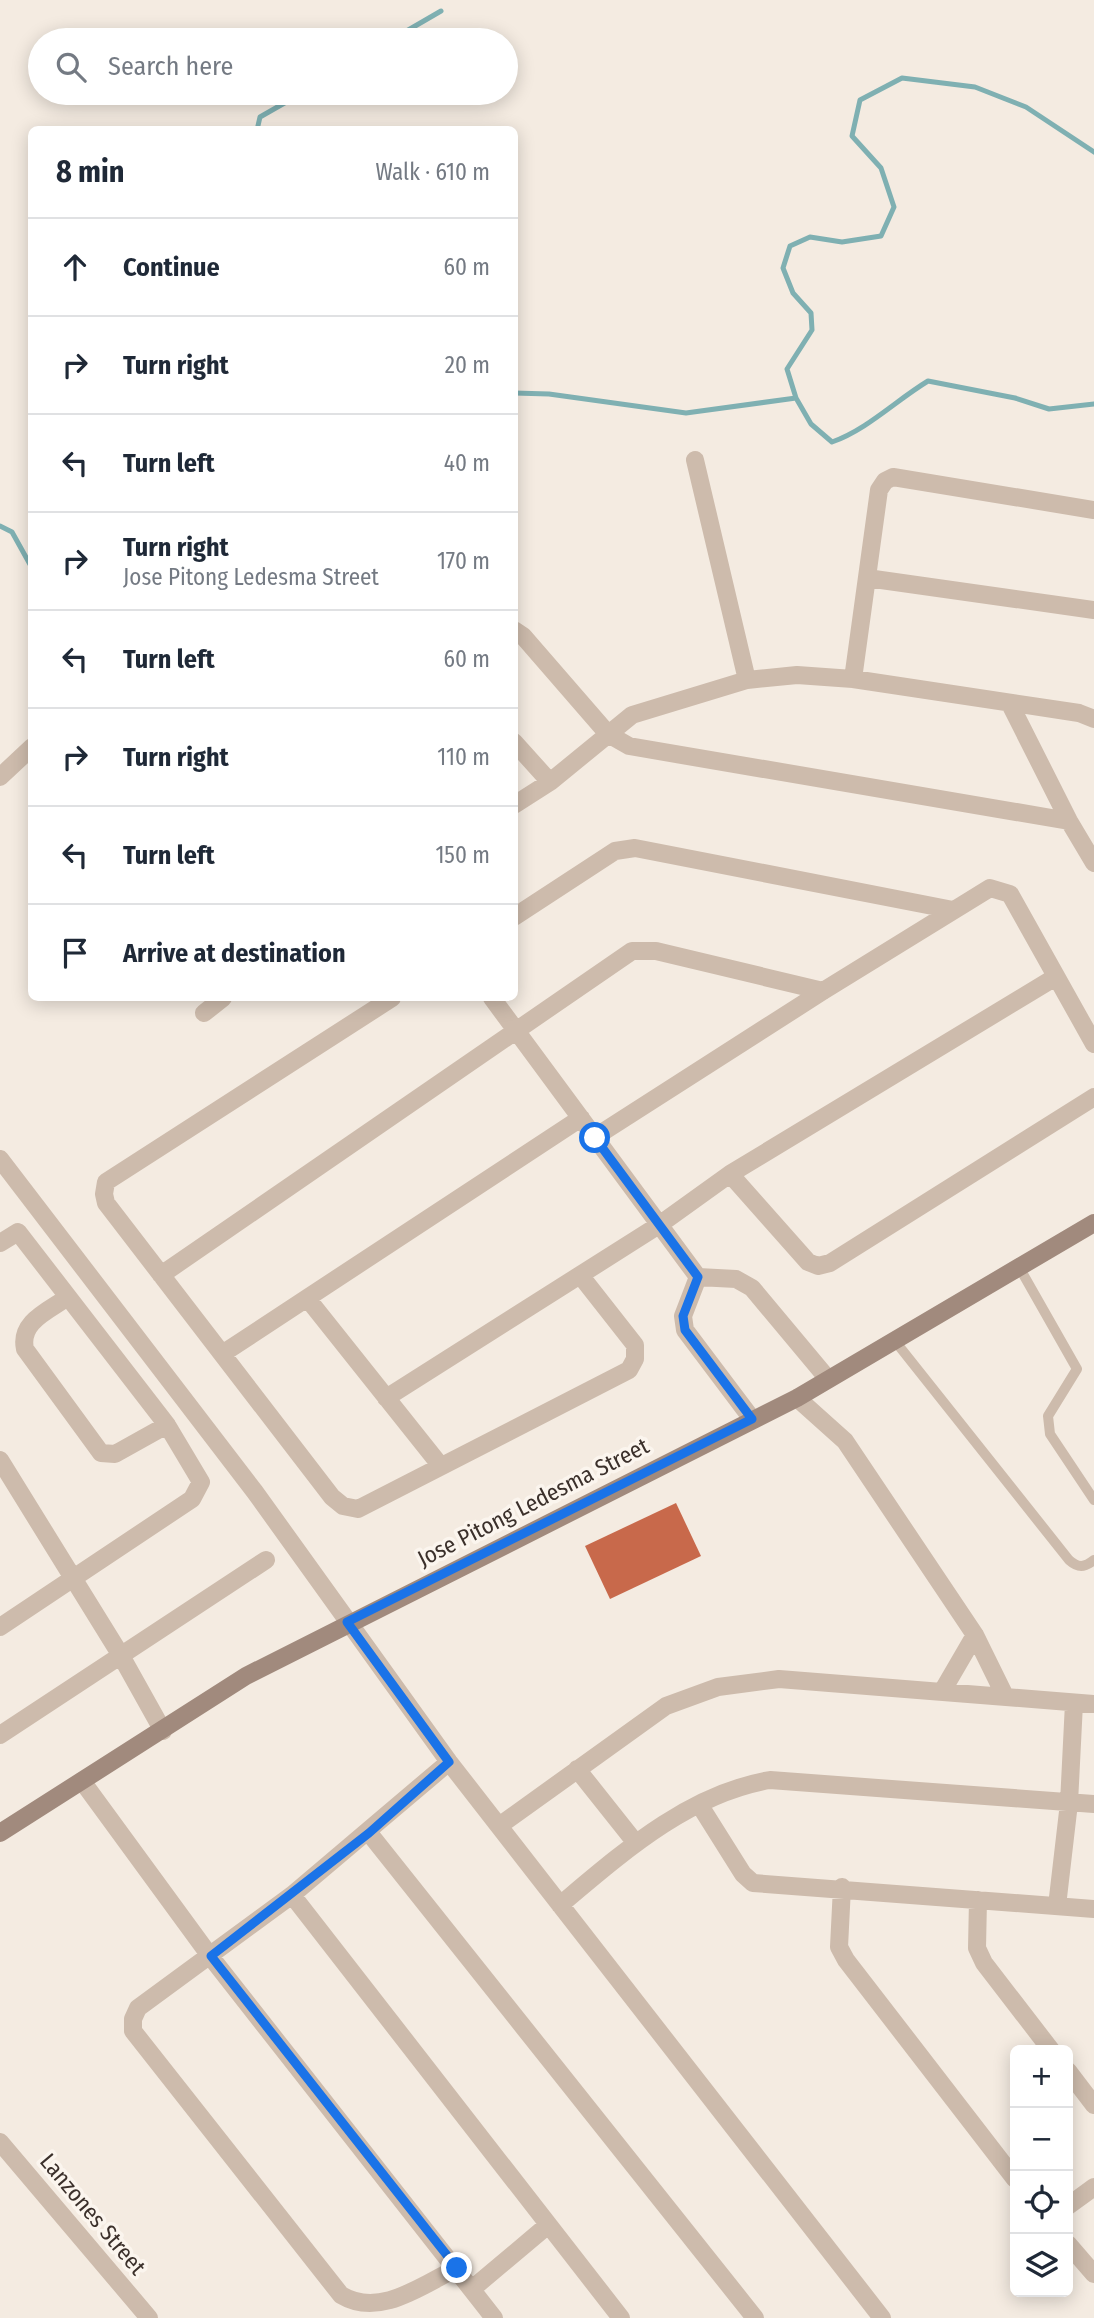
<!DOCTYPE html>
<meta charset="utf-8">
<style>
:root{--surface:#fff;--page:#f6f6f7;--text:#1f2937;--muted:#747a83;--line:#e0e1e3}
body{margin:0;font-family:"Fira Sans Condensed",sans-serif;background:var(--page);color:var(--text)}
.controls{position:absolute;right:21px;bottom:21px;display:grid;overflow:hidden;border-radius:10px;box-shadow:0 4px 18px #0003}
.controls button{width:63px;height:63px;display:grid;place-items:center;padding:0;border:0;border-bottom:2px solid var(--line);background:var(--surface);color:var(--text);font:35px sans-serif}
.stop{position:absolute;width:21px;height:21px;margin:-16px;border:5px solid #1a73e8;border-radius:50%;background:#fff}
.stop.end{background:#1a73e8;border-color:#fff;box-shadow:0 2px 7px #0008}
.list{margin:0;padding:0;list-style:none}
h2{display:flex;justify-content:space-between;align-items:center;height:91px;margin:0;padding:0 28px;font-size:30px}
h2 small{font-size:23px;font-weight:400;color:var(--muted)}
.list li{display:grid;grid-template-columns:46px 1fr auto;gap:21px;align-items:center;box-sizing:border-box;height:98px;padding:0 28px;border-top:2px solid var(--line)}
.list b{display:block;font-size:26px;white-space:nowrap}
.list p{margin:0;font-size:23px;white-space:nowrap;color:var(--muted)}
.list em{font-size:23px;font-style:normal;color:var(--muted)}
.icon{flex:none;width:38px;height:38px;fill:none;stroke:currentColor;stroke-width:2;stroke-linecap:round;stroke-linejoin:round}
.map{position:relative;flex:none;width:1094px;height:2318px;overflow:hidden}
.search{position:absolute;background:var(--surface);box-shadow:0 4px 18px #0003;left:28px;top:28px;width:490px;height:77px;display:flex;align-items:center;gap:18px;box-sizing:border-box;padding:0 24px;border-radius:38px;color:var(--muted);font-size:26px}
.panel{position:absolute;background:var(--surface);box-shadow:0 4px 18px #0003;left:28px;top:126px;width:490px;height:875px;border-radius:10px}
.map>svg:first-child{display:block}
.lines{fill:none;stroke-linecap:round;stroke-linejoin:round}
.stream{stroke:#7fb0b2;stroke-width:5}
.building{fill:#c8694b}
.service{stroke:#cdbbac;stroke-width:10}
.minor{stroke:#cdbbac;stroke-width:18}
.tertiary{stroke:#cdbbac;stroke-width:18}
.secondary{stroke:#a18a7d;stroke-width:18}
.route{stroke:#1a73e8;stroke-width:9}
.labels{text-anchor:middle;stroke-width:7;stroke-linejoin:round;paint-order:stroke}
.street-label{font-size:23px;fill:#3b302b;stroke:#fbf5ee}
</style>
<div class="map">
<svg width="1094" height="2318" viewBox="0 0 1094 2318">
<rect width="100%" height="100%" fill="#f4ebe1"/>
<g class="lines">
<path class="stream" d="M391,40L441,11
M257,130L260,117L302,93
M514,393L549,394L686,413L796,398L811,424L832,442C868,429 895,401 928,381L1015,398L1049,409L1094,404
M796,398L787,369L812,330L811,313L793,293L783,268L790,246L810,237L842,242L881,236L894,207L881,168L852,136L860,100L902,78L975,87L1026,107L1094,152
M0,526L12,532L32,568"/>
</g>
<path class="building" d="M676,1503L701,1556L610,1599L585,1546Z"/>
<g class="lines">
<path class="service" d="M1019,1267L1077,1369L1048,1416L1050,1434L1094,1500
M895,1341L1069,1560C1078,1568 1084,1568 1094,1560"/>
<path class="minor" d="M695,460L747,680
M867,578L1094,610
M514,630L523,636L608,734L629,746L1069,821
M853,679L879,490L885,481L893,477L1094,510
M1010,704L1069,821L1094,863
M514,742L550,782
M0,777L32,747
M514,805L550,782L632,715L747,680L797,675L853,679L1079,713L1094,719
M514,917L615,851L635,848L953,910
M392,998L106,1182L104,1194L106,1203L332,1497L343,1506L358,1509L629,1370L635,1359V1345L580,1275
M492,998L698,1277
M204,1013L223,998
M595,1137L823,991L990,888L1010,894L1094,1044
M0,1159L255,1492L449,1762L882,2318
M730,1174L808,1262L818,1266L830,1263L1094,1097
M0,1243L18,1232L167,1425L201,1482L192,1499L0,1627
M161,1275L632,951H656L823,991
M68,1297C48,1311 19,1322 25,1349L101,1453L115,1454L167,1425
M307,1298L440,1465
M222,1354L581,1118
M386,1398L659,1225L730,1174L1054,978
M797,1398L845,1441L975,1635L1004,1694
M752,1419L685,1330L683,1316L698,1277L736,1279L752,1288L828,1379
M0,1460L120,1654L163,1731
M943,1690L975,1635
M0,1735L266,1560
M449,1762L292,1895L138,2008L133,2019V2031L341,2295C379,2318 421,2286 457,2268
M577,1769L635,1842
M82,1781L210,1956L494,2318
M699,1804L743,1874L753,1883L1094,1909
M499,1826L666,1706L718,1687L779,1679L1094,1704
M369,1833L755,2318
M842,1887L839,1947L846,1960L1015,2179
M292,1895L621,2318
M978,1900L977,1948L984,1963L1051,2050
M560,1905C622,1853 688,1794 770,1780L1094,1804
M1057,1906L1069,1803L1074,1703
M1068,2071L1094,2105
M1068,2206L1094,2187
M1068,2244L1094,2274
M472,2289L548,2225"/>
<path class="tertiary" d="M0,2142L149,2318"/>
<path class="secondary" d="M0,1833L246,1676L797,1398L1094,1223"/>
</g>
<g class="lines">
<path class="route" d="M457,2268L211,1956L369,1833L449,1762L347,1622L752,1419L685,1330L683,1316L698,1277L595,1138"/>
</g>
<g class="labels">
<g class="street-label">
<text transform="translate(533 1502) rotate(-27)" y="8">Jose Pitong Ledesma Street</text>
<text transform="translate(93 2214) rotate(50)" y="8">Lanzones Street</text>
</g>
</g>
</svg>
<div class="controls">
<button>+</button>
<button>−</button>
<button><svg class="icon" aria-label="locate" viewBox="0 0 24 24"><circle cx="12" cy="12" r="6"/><path d="M12 2v4M12 18v4M2 12h4M18 12h4"/></svg></button>
<button><svg class="icon" aria-label="layers" viewBox="0 0 24 24"><path d="M12 4l9 5-9 5-9-5zM3 14l9 5 9-5"/></svg></button>
</div>
<div class="stop" style="left:595px;top:1138px"></div>
<div class="stop end" style="left:457px;top:2268px"></div>
<div class="search"><svg class="icon" aria-label="search" viewBox="0 0 24 24"><circle cx="10" cy="10" r="6"/><path d="M15 15l6 6"/></svg>Search here</div>
<section class="panel">
<h2>8 min<small>Walk · 610 m</small></h2>
<ul class="list">
<li><svg class="icon" aria-label="ahead" viewBox="0 0 24 24"><path d="M12 20V5M6 11l6-6 6 6"/></svg><div><b>Continue</b></div><em>60 m</em></li>
<li><svg class="icon" aria-label="right" viewBox="0 0 24 24"><path d="M7 20v-9h11M14 6l5 5-5 5"/></svg><div><b>Turn right</b></div><em>20 m</em></li>
<li><svg class="icon" aria-label="left" viewBox="0 0 24 24"><path d="M17 20v-9H6M10 6l-5 5 5 5"/></svg><div><b>Turn left</b></div><em>40 m</em></li>
<li><svg class="icon" aria-label="right" viewBox="0 0 24 24"><path d="M7 20v-9h11M14 6l5 5-5 5"/></svg><div><b>Turn right</b><p>Jose Pitong Ledesma Street</p></div><em>170 m</em></li>
<li><svg class="icon" aria-label="left" viewBox="0 0 24 24"><path d="M17 20v-9H6M10 6l-5 5 5 5"/></svg><div><b>Turn left</b></div><em>60 m</em></li>
<li><svg class="icon" aria-label="right" viewBox="0 0 24 24"><path d="M7 20v-9h11M14 6l5 5-5 5"/></svg><div><b>Turn right</b></div><em>110 m</em></li>
<li><svg class="icon" aria-label="left" viewBox="0 0 24 24"><path d="M17 20v-9H6M10 6l-5 5 5 5"/></svg><div><b>Turn left</b></div><em>150 m</em></li>
<li><svg class="icon" aria-label="arrive" viewBox="0 0 24 24"><path d="M6 21V4h12l-3 4 3 4H6"/></svg><div><b>Arrive at destination</b></div></li>
</ul>
</section>
</div>
